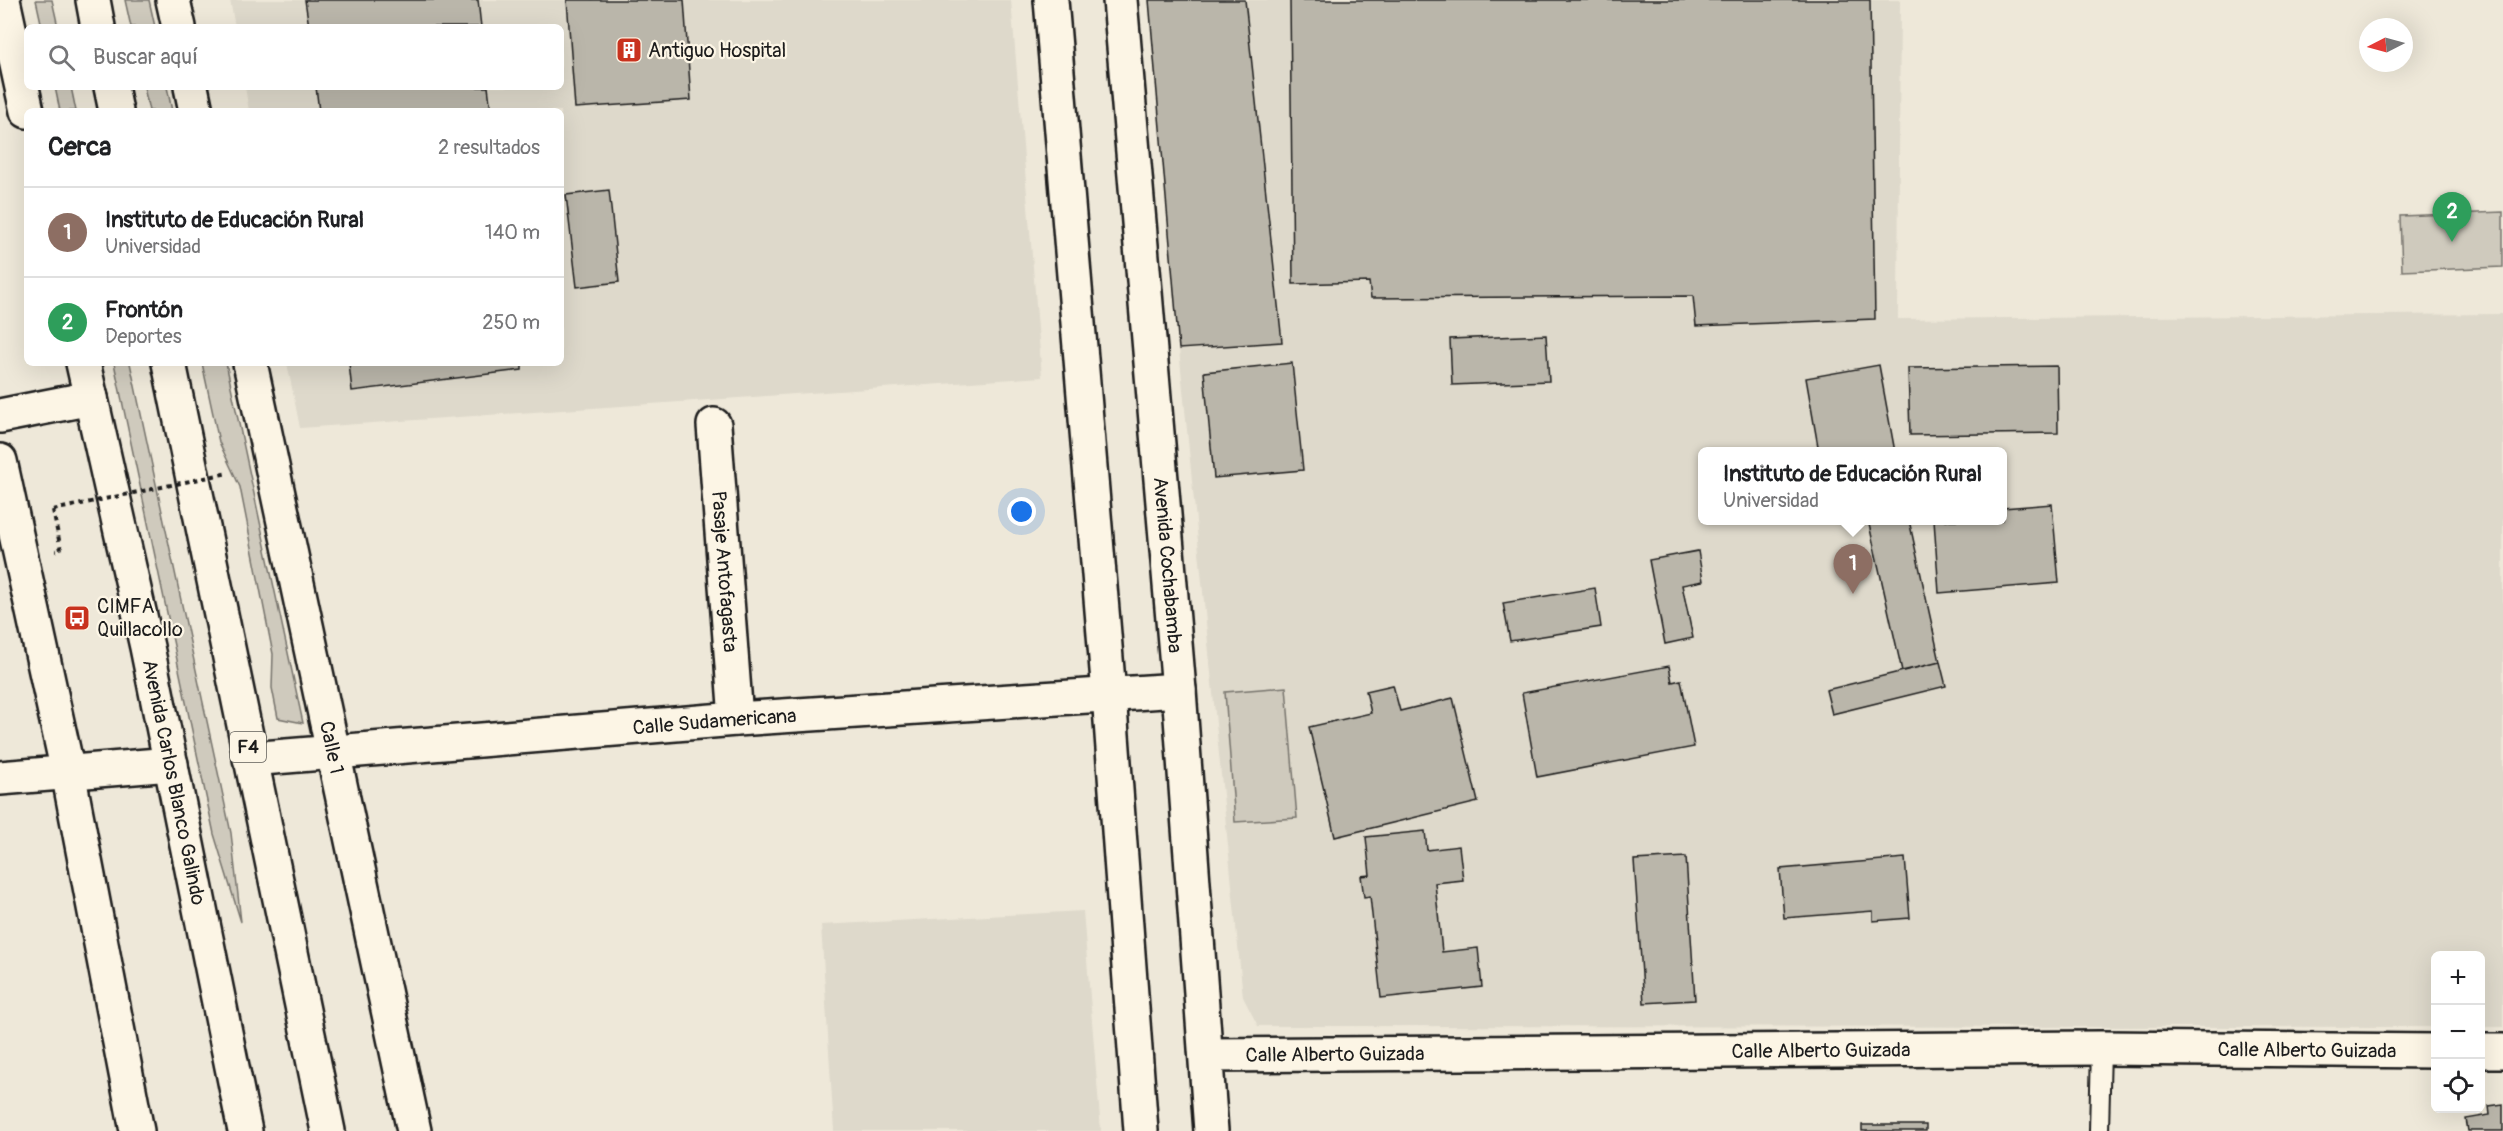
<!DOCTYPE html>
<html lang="es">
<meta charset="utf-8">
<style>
:root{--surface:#fff;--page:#f6f6f6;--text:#202124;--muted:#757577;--line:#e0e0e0;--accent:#2563eb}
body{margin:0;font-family:Pangolin,sans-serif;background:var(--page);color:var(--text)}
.controls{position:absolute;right:18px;bottom:18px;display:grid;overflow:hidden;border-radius:9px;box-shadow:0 6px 24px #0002}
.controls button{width:54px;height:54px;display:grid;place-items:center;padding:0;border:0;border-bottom:2px solid var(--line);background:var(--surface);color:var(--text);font:30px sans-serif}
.compass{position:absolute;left:2359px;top:18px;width:54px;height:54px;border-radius:50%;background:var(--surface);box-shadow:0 6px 24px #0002;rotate:264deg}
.you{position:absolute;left:1022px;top:512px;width:21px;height:21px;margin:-15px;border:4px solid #fff;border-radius:50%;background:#1a73e8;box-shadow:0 0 0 9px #1a73e833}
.badge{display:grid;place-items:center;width:39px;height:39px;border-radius:50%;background:var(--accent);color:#fff;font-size:20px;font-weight:700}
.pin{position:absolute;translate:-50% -50px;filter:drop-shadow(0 2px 3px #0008)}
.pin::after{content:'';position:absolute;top:32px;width:21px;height:18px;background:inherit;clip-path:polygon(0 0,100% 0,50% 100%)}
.popup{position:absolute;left:1698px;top:447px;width:309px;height:78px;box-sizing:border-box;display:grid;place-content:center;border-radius:9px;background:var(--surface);filter:drop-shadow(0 2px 4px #0005);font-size:20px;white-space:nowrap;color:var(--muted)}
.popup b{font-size:22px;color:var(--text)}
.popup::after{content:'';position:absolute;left:50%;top:100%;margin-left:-12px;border:12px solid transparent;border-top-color:var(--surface)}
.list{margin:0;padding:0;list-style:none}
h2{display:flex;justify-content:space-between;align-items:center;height:78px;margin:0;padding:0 24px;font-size:26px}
h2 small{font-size:20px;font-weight:400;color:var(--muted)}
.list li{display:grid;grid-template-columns:39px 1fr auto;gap:18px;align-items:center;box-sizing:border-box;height:90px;padding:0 24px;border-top:2px solid var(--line)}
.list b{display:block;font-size:22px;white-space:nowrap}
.list p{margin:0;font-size:20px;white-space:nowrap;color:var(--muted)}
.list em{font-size:20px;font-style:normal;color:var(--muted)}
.icon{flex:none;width:33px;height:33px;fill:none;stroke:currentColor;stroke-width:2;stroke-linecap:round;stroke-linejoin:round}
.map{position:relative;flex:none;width:2503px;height:1131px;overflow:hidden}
.search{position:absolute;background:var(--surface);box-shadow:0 6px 24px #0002;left:24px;top:24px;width:540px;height:66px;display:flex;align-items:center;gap:15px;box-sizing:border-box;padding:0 21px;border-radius:9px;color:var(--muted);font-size:22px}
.panel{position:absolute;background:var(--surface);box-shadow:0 6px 24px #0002;left:24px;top:108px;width:540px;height:258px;border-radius:9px}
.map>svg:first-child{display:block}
.built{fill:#ded9cb;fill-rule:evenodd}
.green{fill:#cfcabd;stroke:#76736c;stroke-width:1.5}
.building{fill:#bab6aa;stroke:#1c1c1c;stroke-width:1.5}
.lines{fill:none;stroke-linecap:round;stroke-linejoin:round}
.service-casing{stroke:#1c1c1c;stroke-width:22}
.minor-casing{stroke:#1c1c1c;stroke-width:38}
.primary-casing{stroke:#1c1c1c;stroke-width:38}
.trunk-casing{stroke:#1c1c1c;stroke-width:38}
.path{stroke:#1c1c1c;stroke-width:4;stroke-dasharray:4.5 4.5;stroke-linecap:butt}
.service{stroke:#fcf5e5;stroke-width:18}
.minor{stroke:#fcf5e5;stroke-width:33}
.primary{stroke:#fcf5e5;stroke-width:33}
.trunk{stroke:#fcf5e5;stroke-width:33}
.path-bridge{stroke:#1c1c1c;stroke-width:4;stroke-dasharray:4.5 4.5;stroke-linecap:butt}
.labels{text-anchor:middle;stroke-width:4.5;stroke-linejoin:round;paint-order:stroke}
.shield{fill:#fcf5e5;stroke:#5f5d58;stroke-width:1.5}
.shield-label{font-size:18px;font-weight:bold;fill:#1c1c1c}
.poi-label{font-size:20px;fill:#1c1c1c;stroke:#fcf5e5;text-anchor:start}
.street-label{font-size:20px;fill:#1c1c1c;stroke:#fcf5e5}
</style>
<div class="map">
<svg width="2503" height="1131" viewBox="0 0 2503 1131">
<rect width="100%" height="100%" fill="#eee8d9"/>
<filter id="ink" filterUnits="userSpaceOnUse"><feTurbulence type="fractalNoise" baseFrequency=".0167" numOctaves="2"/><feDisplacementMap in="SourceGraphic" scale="12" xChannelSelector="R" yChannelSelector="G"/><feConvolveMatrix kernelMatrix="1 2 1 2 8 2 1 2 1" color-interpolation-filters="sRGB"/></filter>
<g filter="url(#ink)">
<path class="built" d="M230,0H1011L1042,377L300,428L287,363H561V111H249L245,87H561V27H235Z
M1149,0H1900L1898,319L2503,314V1027H2481L2480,956H2436L2435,1027L1258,1026L1243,997L1179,349ZM1703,452H2003V520H1703Z
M1083,911L1101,1131H834L821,925Z"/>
<path class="green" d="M36,0H52L58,27H42Z
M125,0H149L155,27H131Z
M55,87H71L76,111H60Z
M144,87H167L172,111H149Z
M2503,212V267L2402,271L2400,216Z
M114,363H130L231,833L241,922L214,834Z
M202,363H226L303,723L278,718L272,688L273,654L240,487L219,442Z
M1286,687L1297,818L1235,822L1225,692Z"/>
<path class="building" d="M305,0H478L481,27H309Z
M567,0H684L691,100L575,108Z
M1149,0H1245L1282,342L1179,349Z
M1290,0H1870L1875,319L1696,326L1693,296L1371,298L1369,282L1293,284Z
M316,87H488L491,111H319Z
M609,190L619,282L577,287L566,195Z
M1546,335L1549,381L1452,385L1450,339Z
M349,363H522V370L352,391Z
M1292,363L1303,470L1214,478L1204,372Z
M1879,365L1895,452H1819L1806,378Z
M2057,366L2058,433L1910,435L1908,368Z
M2052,504L2059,583L1939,593L1934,520H2003V508Z
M1868,520H1909L1940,662L1902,671Z
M1698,551L1703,581L1682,585L1693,638L1665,644L1649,560Z
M1595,588L1601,627L1510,641L1503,603Z
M1940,662L1946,686L1832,714L1826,690Z
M1669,666L1672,682L1681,680L1694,747L1537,777L1522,693Z
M1393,685L1400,711L1453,698L1478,802L1335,837L1309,727L1371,713L1366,691Z
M1425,831L1427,850L1459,846L1463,880L1435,883L1442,952L1478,948L1482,987L1381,998L1370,896L1364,897L1361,876L1370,875L1366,837Z
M1686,857L1695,1000L1644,1003L1634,860Z
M1905,858L1910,918L1873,921V911L1784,918L1780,869Z
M2503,1104V1131H2468L2466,1119L2490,1115L2489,1106Z
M1862,1125H1926V1131H1862Z"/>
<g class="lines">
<g class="service-casing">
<path id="service" d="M2099,1131L2101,1048"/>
</g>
<g class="minor-casing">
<g id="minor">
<path d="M173,0L179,27"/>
<path d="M191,87L196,111"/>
<path id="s1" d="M250,363L414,1131"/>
<path id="s2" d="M714,425L736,719"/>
<path d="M0,461L68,772L137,1131"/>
<path id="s3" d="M250,759L736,719L1179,690"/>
<path d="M0,778L171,764"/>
<path d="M2480,1051H2503"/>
<path id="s4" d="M1206,1055L2101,1048L2436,1051"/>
</g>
</g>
<g class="primary-casing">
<g id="primary">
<path d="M1051,0L1109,694L1141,1131"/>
<path id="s5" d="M1120,0L1179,690L1211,1131"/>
</g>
</g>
<g class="trunk-casing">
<g id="trunk">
<path d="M3,0L27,111"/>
<path d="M93,0L98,27"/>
<path d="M111,87L116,111"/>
<path id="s6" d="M83,363L147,647L245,1131"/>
<path d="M169,363L328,1131"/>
<path d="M0,416L91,398"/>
</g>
</g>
<path class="path" d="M53,510L61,550L56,551"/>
<use href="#service" class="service"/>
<use href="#minor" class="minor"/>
<use href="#primary" class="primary"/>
<use href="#trunk" class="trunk"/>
<path class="path-bridge" d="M53,510L228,473"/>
</g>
</g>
<defs>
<g id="building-square" transform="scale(1.35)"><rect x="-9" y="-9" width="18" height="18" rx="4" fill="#c8321e" stroke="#fcf5e5"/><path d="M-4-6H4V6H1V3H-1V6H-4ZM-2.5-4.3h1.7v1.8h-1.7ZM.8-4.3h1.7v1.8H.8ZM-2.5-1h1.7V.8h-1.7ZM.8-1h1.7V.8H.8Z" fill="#fff"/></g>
<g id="bus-square" transform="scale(1.35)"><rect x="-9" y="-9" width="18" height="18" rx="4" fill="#c8321e" stroke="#fcf5e5"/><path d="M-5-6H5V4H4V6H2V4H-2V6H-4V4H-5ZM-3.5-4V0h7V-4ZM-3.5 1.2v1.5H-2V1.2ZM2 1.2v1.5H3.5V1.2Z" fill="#fff"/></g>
</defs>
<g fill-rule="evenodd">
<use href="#building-square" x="629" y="50"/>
<use href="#bus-square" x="77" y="618"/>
</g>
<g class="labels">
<rect class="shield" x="230" y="732" width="36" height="30" rx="4.5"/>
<g class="shield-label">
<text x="248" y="753">F4</text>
</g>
<g class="poi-label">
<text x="648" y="57">Antiguo Hospital</text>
<text x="97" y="613">CIMFA<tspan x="97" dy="23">Quillacollo</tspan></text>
</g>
<g class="street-label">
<text dy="7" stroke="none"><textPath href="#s5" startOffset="567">Avenida Cochabamba</textPath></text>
<text dy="7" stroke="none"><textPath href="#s2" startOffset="147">Pasaje Antofagasta</textPath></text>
<text dy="7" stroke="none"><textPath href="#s3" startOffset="466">Calle Sudamericana</textPath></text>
<text dy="7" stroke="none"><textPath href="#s1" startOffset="393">Calle 1</textPath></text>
<text dy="7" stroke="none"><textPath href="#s6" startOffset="429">Avenida Carlos Blanco Galindo</textPath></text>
<text dy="7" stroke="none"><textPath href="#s4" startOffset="1101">Calle Alberto Guizada</textPath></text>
<text dy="7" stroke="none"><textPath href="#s4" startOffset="615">Calle Alberto Guizada</textPath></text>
<text dy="7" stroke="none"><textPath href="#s4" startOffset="129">Calle Alberto Guizada</textPath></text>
</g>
</g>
</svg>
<div class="controls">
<button>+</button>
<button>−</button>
<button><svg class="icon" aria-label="locate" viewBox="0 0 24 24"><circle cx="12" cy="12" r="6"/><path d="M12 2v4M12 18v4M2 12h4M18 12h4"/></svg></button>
</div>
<svg class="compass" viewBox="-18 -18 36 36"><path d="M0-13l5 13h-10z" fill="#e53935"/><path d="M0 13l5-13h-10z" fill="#757577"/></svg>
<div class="you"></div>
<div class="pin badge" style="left:1853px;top:594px;background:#8d6e63">1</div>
<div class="popup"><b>Instituto de Educación Rural</b>Universidad</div>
<div class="pin badge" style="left:2452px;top:242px;background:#2e9e5b">2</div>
<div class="search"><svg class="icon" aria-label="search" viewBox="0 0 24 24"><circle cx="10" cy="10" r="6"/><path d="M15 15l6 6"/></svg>Buscar aquí</div>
<section class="panel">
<h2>Cerca<small>2 resultados</small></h2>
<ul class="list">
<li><span class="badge" style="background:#8d6e63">1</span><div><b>Instituto de Educación Rural</b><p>Universidad</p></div><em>140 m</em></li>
<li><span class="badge" style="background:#2e9e5b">2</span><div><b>Frontón</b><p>Deportes</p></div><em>250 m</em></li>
</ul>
</section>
</div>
